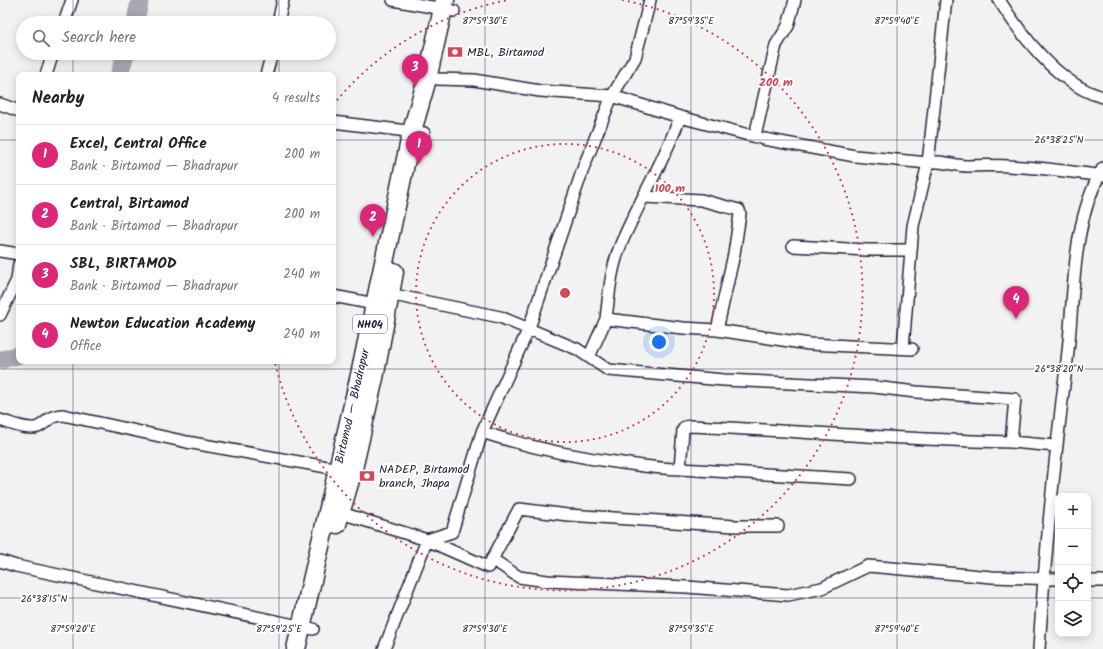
<!DOCTYPE html>
<meta charset="utf-8">
<style>
:root{--surface:#fff;--page:#f6f6f6;--text:#222;--muted:#767676;--line:#e0e0e0;--accent:#db2777}
body{margin:0;font-family:Kalam,sans-serif;background:var(--page);color:var(--text)}
.controls{position:absolute;right:12px;bottom:12px;display:grid;overflow:hidden;border-radius:8px;box-shadow:0 2px 10px #0003}
.controls button{width:36px;height:36px;display:grid;place-items:center;padding:0;border:0;border-bottom:1px solid var(--line);background:var(--surface);color:var(--text);font:20px sans-serif}
.you{position:absolute;left:659px;top:342px;width:14px;height:14px;margin:-10px;border:3px solid #fff;border-radius:50%;background:#1a73e8;box-shadow:0 0 0 6px #1a73e833}
.badge{display:grid;place-items:center;width:26px;height:26px;border-radius:50%;background:var(--accent);color:#fff;font-size:13px;font-weight:700}
.pin{position:absolute;translate:-50% -33px;filter:drop-shadow(0 1px 2px #0008)}
.pin::after{content:'';position:absolute;top:21px;width:14px;height:12px;background:inherit;clip-path:polygon(0 0,100% 0,50% 100%)}
.list{margin:0;padding:0;list-style:none}
h2{display:flex;justify-content:space-between;align-items:center;height:52px;margin:0;padding:0 16px;font-size:17px}
h2 small{font-size:13px;font-weight:400;color:var(--muted)}
.list li{display:grid;grid-template-columns:26px 1fr auto;gap:12px;align-items:center;box-sizing:border-box;height:60px;padding:0 16px;border-top:1px solid var(--line)}
.list b{display:block;font-size:15px;white-space:nowrap}
.list p{margin:0;font-size:13px;white-space:nowrap;color:var(--muted)}
.list em{font-size:13px;font-style:normal;color:var(--muted)}
.icon{flex:none;width:22px;height:22px;fill:none;stroke:currentColor;stroke-width:2;stroke-linecap:round;stroke-linejoin:round}
.map{position:relative;flex:none;width:1103px;height:649px;overflow:hidden}
.search{position:absolute;background:var(--surface);box-shadow:0 2px 10px #0003;left:16px;top:16px;width:320px;height:44px;display:flex;align-items:center;gap:10px;box-sizing:border-box;padding:0 14px;border-radius:22px;color:var(--muted);font-size:15px}
.panel{position:absolute;background:var(--surface);box-shadow:0 2px 10px #0003;left:16px;top:72px;width:320px;height:292px;border-radius:8px}
.map>svg:first-child{display:block}
.lines{fill:none;stroke-linecap:round;stroke-linejoin:round}
.river{stroke:#a8a8b2;stroke-width:18}
.street-casing{stroke:#22223b;stroke-width:14}
.primary-casing{stroke:#22223b;stroke-width:21}
.street{stroke:#fff;stroke-width:11}
.primary{stroke:#fff;stroke-width:18}
.ticks{fill:none;stroke:#22223b;stroke-width:1;stroke-opacity:0.45}
.ring{fill:none;stroke:#d1495b;stroke-width:2;stroke-dasharray:2 4}
.labels{text-anchor:middle;stroke-width:4;stroke-linejoin:round;paint-order:stroke}
.shield{fill:#fff;stroke:#646476;stroke-width:1}
.shield-label{font-size:11px;font-weight:bold;fill:#22223b}
.poi-label{font-size:12px;fill:#22223b;stroke:#fff;text-anchor:start}
.street-label{font-size:12px;fill:#22223b;stroke:#fff}
.ticks-label{font-size:10px;text-anchor:middle;fill:#22223b;stroke:#fff;stroke-width:4;stroke-linejoin:round;paint-order:stroke}
.centre{fill:#d1495b;stroke:#fff;stroke-width:2}
.ring-label{font-size:12px;text-anchor:middle;font-weight:bold;fill:#d1495b;stroke:#fff;stroke-width:4;stroke-linejoin:round;paint-order:stroke}
</style>
<div class="map">
<svg width="1103" height="649" viewBox="0 0 1103 649">
<rect width="100%" height="100%" fill="#f2f2f3"/>
<filter id="ink" filterUnits="userSpaceOnUse"><feTurbulence type="fractalNoise" baseFrequency=".025" numOctaves="2"/><feDisplacementMap in="SourceGraphic" scale="8" xChannelSelector="R" yChannelSelector="G"/><feConvolveMatrix kernelMatrix="1 2 1 2 8 2 1 2 1" color-interpolation-filters="sRGB"/></filter>
<g filter="url(#ink)">
<g class="lines">
<path class="river" d="M135,23L140,0
M119,75L126,53
M0,360L19,355"/>
<g class="street-casing">
<path id="street" d="M393,0L454,11
M999,0C1022,36 1059,86 1103,97
M64,23L72,0
M278,23L283,0
M46,75L53,53
M266,75L272,53
M437,79L474,80L540,91L612,96L680,117L764,139L855,156L928,163V162C942,160 955,166 968,166C1013,164 1059,170 1103,176
M0,104L19,111
M333,122L424,133
M755,136L776,45L788,26L795,0
M793,246L867,250H911
M0,251L19,254
M384,293L500,317L577,349L608,370L724,380L874,387L916,392L1015,399L1011,442L1056,446
M333,296L380,305
M0,315L17,280L19,264
M606,319C609,293 611,268 621,244C639,201 664,162 680,117
M717,330L809,344L912,349
M903,348L913,226L928,163L946,0
M589,357L606,319L683,328L717,330L734,254L740,214L739,210L701,200L644,197
M0,420C10,423 28,431 38,427C49,422 47,416 63,415L187,442L338,469
M482,432C528,447 575,457 622,463C642,466 661,469 680,469
M851,479L680,469L683,430L685,427L690,426C797,431 904,440 1011,442
M335,511L427,540L488,567L519,509L568,515L735,526H778
M492,559L519,577L547,581L687,587L788,595L822,588L868,566L992,577L1058,579
M0,561L16,566L313,629
M1088,581H1103
M384,649L427,540L452,532L482,432L529,328L584,166L612,96L635,58L650,0
M1039,649C1045,552 1055,456 1067,360C1075,296 1070,225 1103,168"/>
</g>
<g class="primary-casing">
<path id="primary" d="M337,524L352,473L374,378L394,272
M296,649L360,375L412,131L427,79L445,0"/>
</g>
<use href="#street" class="street"/>
<use href="#primary" class="primary"/>
</g>
</g>
<path class="ticks" d="M73,0V23M279,0V23M485,0V649M691,0V649M897,0V649M73,53V75M279,53V75M0,140H19M333,140H1103M73,361V649M279,361V649M0,369H1103M0,598H1058M1088,598H1103"/>
<g class="ring">
<circle cx="565" cy="293" r="149"/>
<path d="M333 105A298 298 0 0 1 508 0M622 0A298 298 0 1 1 275 363"/>
</g>
<defs>
<g id="bank-bare" transform="scale(1.2)"><path d="M-6-4H6V4H-6ZM0-2.3a2.3 2.3 0 1 0 0 4.6a2.3 2.3 0 1 0 0-4.6Z" fill="#d1495b" stroke="#fff" stroke-width="2.5" paint-order="stroke"/></g>
</defs>
<g fill-rule="evenodd">
<use href="#bank-bare" x="455" y="52"/>
<use href="#bank-bare" x="367" y="476"/>
</g>
<g class="labels">
<rect class="shield" x="353" y="315" width="34" height="18" rx="3"/>
<g class="shield-label">
<text x="370" y="328">NH04</text>
</g>
<g class="poi-label">
<text x="467" y="56">MBL, Birtamod</text>
<text x="379" y="473">NADEP, Birtamod<tspan x="379" dy="14">branch, Jhapa</tspan></text>
</g>
<g class="street-label">
<text transform="translate(352 406) rotate(-77)" y="4">Birtamod — Bhadrapur</text>
</g>
</g>
<g class="ticks-label">
<text x="485" y="24">87°59'30"E</text>
<text x="691" y="24">87°59'35"E</text>
<text x="897" y="24">87°59'40"E</text>
<text x="1059" y="143">26°38'25"N</text>
<text x="1059" y="372">26°38'20"N</text>
<text x="44" y="602">26°38'15"N</text>
<text x="73" y="632">87°59'20"E</text>
<text x="279" y="632">87°59'25"E</text>
<text x="485" y="632">87°59'30"E</text>
<text x="691" y="632">87°59'35"E</text>
<text x="897" y="632">87°59'40"E</text>
</g>
<circle cx="565" cy="293" r="6" class="centre"/>
<g class="ring-label">
<text x="776" y="86">200 m</text>
<text x="670" y="192">100 m</text>
</g>
</svg>
<div class="controls">
<button>+</button>
<button>−</button>
<button><svg class="icon" aria-label="locate" viewBox="0 0 24 24"><circle cx="12" cy="12" r="6"/><path d="M12 2v4M12 18v4M2 12h4M18 12h4"/></svg></button>
<button><svg class="icon" aria-label="layers" viewBox="0 0 24 24"><path d="M12 4l9 5-9 5-9-5zM3 14l9 5 9-5"/></svg></button>
</div>
<div class="you"></div>
<div class="pin badge" style="left:419px;top:164px">1</div>
<div class="pin badge" style="left:373px;top:237px">2</div>
<div class="pin badge" style="left:415px;top:87px">3</div>
<div class="pin badge" style="left:1016px;top:319px">4</div>
<div class="search"><svg class="icon" aria-label="search" viewBox="0 0 24 24"><circle cx="10" cy="10" r="6"/><path d="M15 15l6 6"/></svg>Search here</div>
<section class="panel">
<h2>Nearby<small>4 results</small></h2>
<ul class="list">
<li><span class="badge">1</span><div><b>Excel, Central Office</b><p>Bank · Birtamod — Bhadrapur</p></div><em>200 m</em></li>
<li><span class="badge">2</span><div><b>Central, Birtamod</b><p>Bank · Birtamod — Bhadrapur</p></div><em>200 m</em></li>
<li><span class="badge">3</span><div><b>SBL, BIRTAMOD</b><p>Bank · Birtamod — Bhadrapur</p></div><em>240 m</em></li>
<li><span class="badge">4</span><div><b>Newton Education Academy</b><p>Office</p></div><em>240 m</em></li>
</ul>
</section>
</div>
